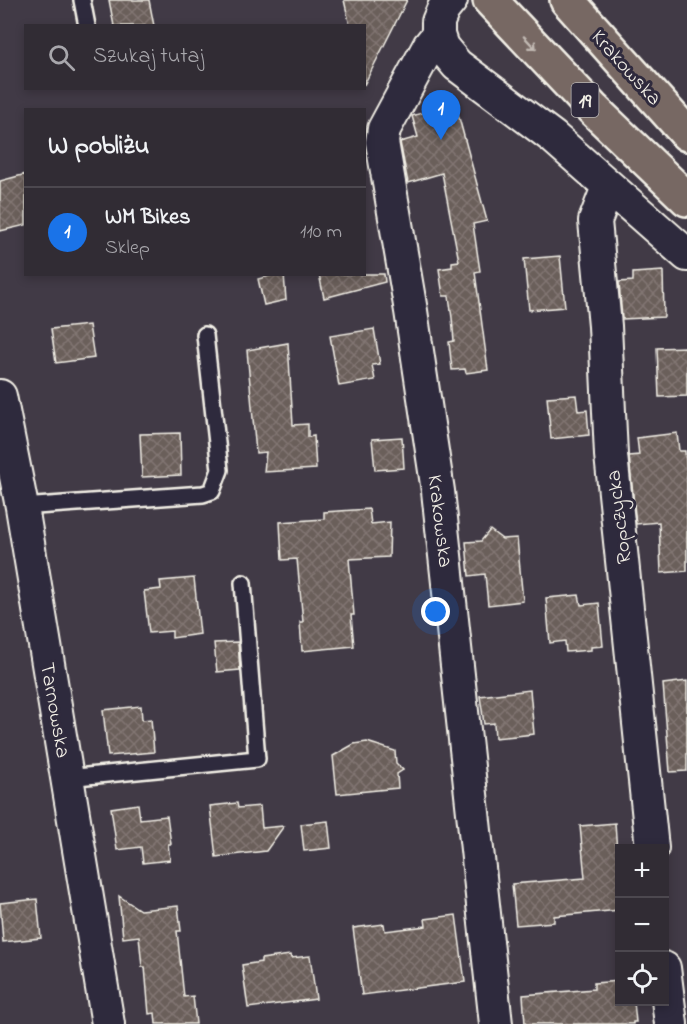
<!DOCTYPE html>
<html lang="pl">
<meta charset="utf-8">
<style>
:root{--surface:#312c34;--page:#3d3840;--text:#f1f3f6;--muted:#a8a7ac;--line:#4c484f;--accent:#1a73e8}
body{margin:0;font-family:"Indie Flower",sans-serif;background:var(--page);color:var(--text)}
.controls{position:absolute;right:18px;bottom:18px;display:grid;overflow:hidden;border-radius:0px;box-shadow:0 3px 9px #0003}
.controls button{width:54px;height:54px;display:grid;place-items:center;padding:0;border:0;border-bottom:2px solid var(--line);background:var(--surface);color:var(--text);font:30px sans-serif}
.you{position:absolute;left:436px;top:612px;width:21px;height:21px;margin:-15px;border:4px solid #fff;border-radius:50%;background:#1a73e8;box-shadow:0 0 0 9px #1a73e833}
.badge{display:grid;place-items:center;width:39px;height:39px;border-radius:50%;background:var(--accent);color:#fff;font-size:20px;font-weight:700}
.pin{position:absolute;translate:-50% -50px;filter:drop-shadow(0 2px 3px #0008)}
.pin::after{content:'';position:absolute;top:32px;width:21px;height:18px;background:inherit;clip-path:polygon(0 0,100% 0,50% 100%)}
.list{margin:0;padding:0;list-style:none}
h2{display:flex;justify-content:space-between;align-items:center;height:78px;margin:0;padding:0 24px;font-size:26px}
h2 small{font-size:20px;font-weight:400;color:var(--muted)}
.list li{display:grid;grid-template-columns:39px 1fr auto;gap:18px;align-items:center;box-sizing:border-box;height:90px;padding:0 24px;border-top:2px solid var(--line)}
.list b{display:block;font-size:22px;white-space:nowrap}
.list p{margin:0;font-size:20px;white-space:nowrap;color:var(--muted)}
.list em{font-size:20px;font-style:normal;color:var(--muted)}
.icon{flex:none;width:33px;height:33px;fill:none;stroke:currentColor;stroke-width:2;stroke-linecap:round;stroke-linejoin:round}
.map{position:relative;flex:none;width:687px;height:1024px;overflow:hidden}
.search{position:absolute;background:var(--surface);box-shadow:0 3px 9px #0003;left:24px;top:24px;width:342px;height:66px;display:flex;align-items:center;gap:15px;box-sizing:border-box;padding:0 21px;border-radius:0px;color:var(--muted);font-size:22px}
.panel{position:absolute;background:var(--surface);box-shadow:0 3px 9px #0003;left:24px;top:108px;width:342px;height:168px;border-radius:0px}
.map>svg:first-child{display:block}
.building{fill:url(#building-cross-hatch);stroke:#f4f1e8;stroke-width:1.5}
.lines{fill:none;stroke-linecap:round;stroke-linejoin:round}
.service-casing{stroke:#f4f1e8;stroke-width:20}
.minor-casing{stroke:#f4f1e8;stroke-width:36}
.primary-casing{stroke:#f4f1e8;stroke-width:38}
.service{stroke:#2f2a3d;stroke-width:15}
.minor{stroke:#2f2a3d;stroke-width:32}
.primary{stroke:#776864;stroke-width:33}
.oneway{stroke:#c2bab3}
.labels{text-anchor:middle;stroke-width:6;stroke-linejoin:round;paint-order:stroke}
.shield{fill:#2f2a3d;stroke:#b9b5b5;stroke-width:1.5}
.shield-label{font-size:20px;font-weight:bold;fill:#f4f1e8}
.street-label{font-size:21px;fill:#f4f1e8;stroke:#2f2a3d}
</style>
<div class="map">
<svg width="687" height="1024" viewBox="0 0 687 1024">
<defs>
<pattern id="building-cross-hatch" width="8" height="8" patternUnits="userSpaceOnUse" patternTransform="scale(1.5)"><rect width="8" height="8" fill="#6b5e5a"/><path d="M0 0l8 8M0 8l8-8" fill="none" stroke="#817672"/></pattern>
</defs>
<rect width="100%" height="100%" fill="#413a46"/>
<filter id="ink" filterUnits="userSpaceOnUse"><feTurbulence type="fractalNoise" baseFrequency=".0167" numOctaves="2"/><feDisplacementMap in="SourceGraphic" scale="12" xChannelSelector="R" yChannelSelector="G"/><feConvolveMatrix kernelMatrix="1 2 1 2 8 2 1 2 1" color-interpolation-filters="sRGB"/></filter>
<g filter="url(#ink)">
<path class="building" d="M109,0H149L154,26H114Z
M344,0H407L364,85V26H350Z
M455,103L487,221L473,224L480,271L475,272L488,370L466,373L465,369L452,370L449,342L454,341L452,318L449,296H443L439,269L452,267V262L459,261L442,173L408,183L400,142L418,137L412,116Z
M26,174V225L0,231V181Z
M560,256L565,307L529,310L524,259Z
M663,271L664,317L622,319L619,282L633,281V273Z
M277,274H284L286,300L264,305L258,279Z
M319,274H384L385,282L324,298Z
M89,325L94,358L56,363L51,329Z
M374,329L380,364L372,365L375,380L339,386L330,336Z
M288,343L293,425L308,424V437L314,436L316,469L264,472L266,452L256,453L247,350Z
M687,347V396L659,397L657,348Z
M576,395L578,411L587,410L589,435L551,439L547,397Z
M180,433L181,475L142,477L140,434Z
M677,433L679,451H685L687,475V571L661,573L659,522L636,524L629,456L639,455L637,438Z
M402,437L404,468L375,470L372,439Z
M369,509L371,524L390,522L389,557L349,559L354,615H351L354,646L302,651L300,622H303L297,559L282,560L280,522L324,519V512Z
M490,530L502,539L517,538L523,601L488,605L485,574L469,576L466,542L481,541Z
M194,578L200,634L172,638V631L149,633L144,591L161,589L160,581Z
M579,595L581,605L599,603L603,646L591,647V650L566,652L565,641L550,643L546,598Z
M238,642L240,670L217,672L214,643Z
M687,681V771L670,772L663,684Z
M530,690L534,734L495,738L494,723L484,724L480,696Z
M141,706L142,720L151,719L154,752L108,756L103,710Z
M367,742L395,751L396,763L403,770L397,774L398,788L337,794L333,756L354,744Z
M237,803L238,808L260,806L262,828L284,826L266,851L216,857L210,806Z
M138,804L140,819L167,816L171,844H168L170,860L143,863L141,847L117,850L111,808Z
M328,821L331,848L304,851L301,824Z
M615,823L617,852H620V910L554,916V922L516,925L512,884L585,878L580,826Z
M119,896L140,910L178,906L181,931H177L184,997L193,996L196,1024H156L155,1013L149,1014L145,967H142L139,936L123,938Z
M37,899L41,938L3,942L0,903Z
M456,915L465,982L362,995L353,928L384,924L385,931L426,926L425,919Z
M290,955L291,958L310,956L316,999L248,1008L242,965L261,962V959Z
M620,981V1002H634L636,1022H633V1024H525L523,995L594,989V983Z"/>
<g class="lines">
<g class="service-casing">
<path id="service" d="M82,0L87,26
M22,507L203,494L212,491L220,470L205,335
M67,778L257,759L243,583"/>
</g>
<g class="minor-casing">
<path id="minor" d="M451,0L443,10L438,22V35L442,47L457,65L553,137L687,255
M438,35L429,46L384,129L382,142L411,311L438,491L496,1024
M608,187L595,221L605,326L611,455L652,848
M0,396L22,507L108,1024
M664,968L671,1024"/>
</g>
<g class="primary-casing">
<path id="primary" d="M490,0L594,110L687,199
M567,0L687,134"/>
</g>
<use href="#service" class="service"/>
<use href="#minor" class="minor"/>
<use href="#primary" class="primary"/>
</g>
<defs><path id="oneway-shaft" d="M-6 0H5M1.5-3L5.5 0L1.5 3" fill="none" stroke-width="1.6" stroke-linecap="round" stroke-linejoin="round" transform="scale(1.5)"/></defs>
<use class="oneway" href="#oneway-shaft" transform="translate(530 43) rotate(47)"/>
</g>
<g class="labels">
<rect class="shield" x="571.5" y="83" width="27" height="34" rx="4.5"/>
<g class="shield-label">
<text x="585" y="107">19</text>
</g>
<g class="street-label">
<text transform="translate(627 67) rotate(48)" y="7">Krakowska</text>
<text transform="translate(618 517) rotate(-97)" y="7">Ropczycka</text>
<text transform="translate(441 521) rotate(83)" y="7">Krakowska</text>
<text transform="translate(56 710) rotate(80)" y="7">Tarnowska</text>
</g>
</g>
</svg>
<div class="controls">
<button>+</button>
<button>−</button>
<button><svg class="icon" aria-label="locate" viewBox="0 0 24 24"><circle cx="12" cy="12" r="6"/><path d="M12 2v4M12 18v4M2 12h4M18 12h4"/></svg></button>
</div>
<div class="you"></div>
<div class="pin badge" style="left:441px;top:140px">1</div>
<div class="search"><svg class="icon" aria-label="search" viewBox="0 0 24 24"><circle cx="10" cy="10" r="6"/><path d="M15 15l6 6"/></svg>Szukaj tutaj</div>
<section class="panel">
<h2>W pobliżu<small></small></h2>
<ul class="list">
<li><span class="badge">1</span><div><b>WM Bikes</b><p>Sklep</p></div><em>110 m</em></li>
</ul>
</section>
</div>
